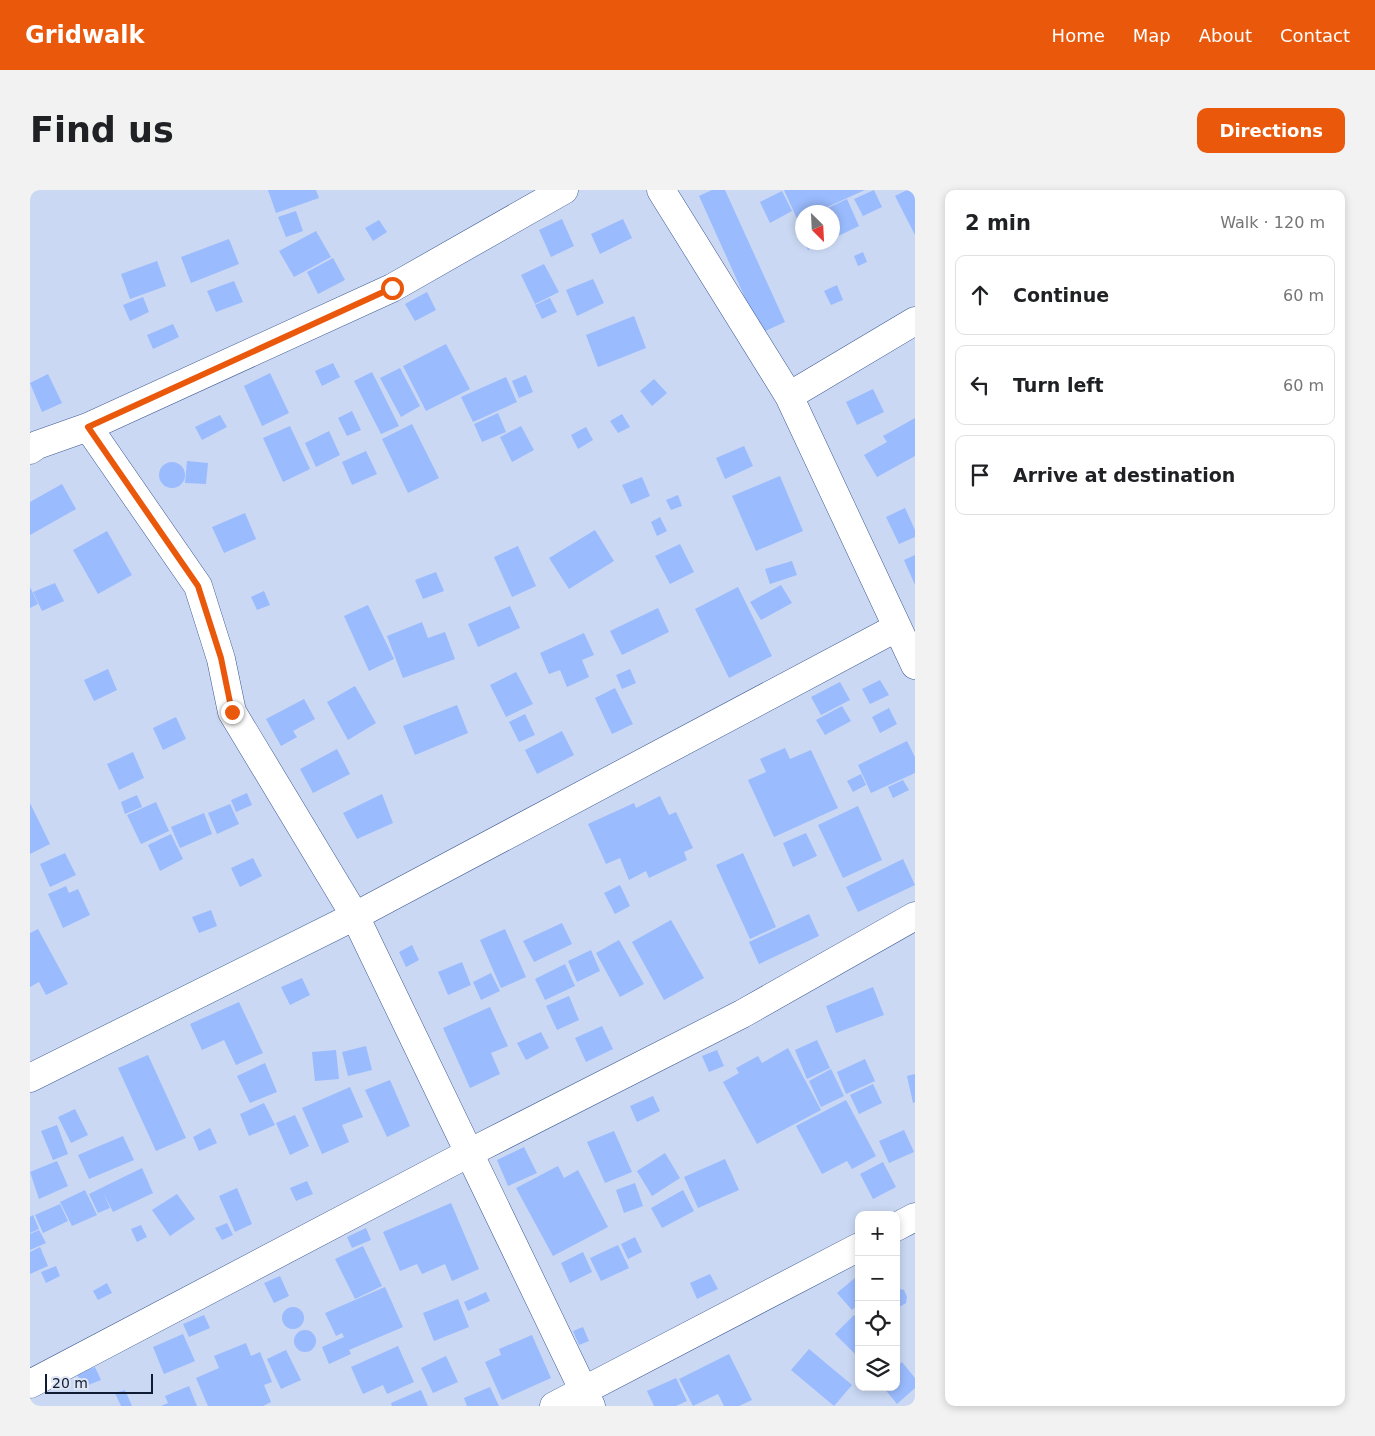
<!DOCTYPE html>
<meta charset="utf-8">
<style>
:root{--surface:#fff;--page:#f2f2f2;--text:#202124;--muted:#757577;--line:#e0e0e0;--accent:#ea580c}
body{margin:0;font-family:"DejaVu Sans",sans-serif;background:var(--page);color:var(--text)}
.controls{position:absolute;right:15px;bottom:15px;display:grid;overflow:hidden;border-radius:10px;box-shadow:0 2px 8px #0003}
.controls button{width:45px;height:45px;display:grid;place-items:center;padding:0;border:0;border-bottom:1px solid var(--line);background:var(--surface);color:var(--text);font:25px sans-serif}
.compass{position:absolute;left:765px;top:15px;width:45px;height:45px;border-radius:50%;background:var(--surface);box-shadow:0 2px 8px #0003;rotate:156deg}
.scale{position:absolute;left:15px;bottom:12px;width:108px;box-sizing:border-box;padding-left:5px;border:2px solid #0f1b33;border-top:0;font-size:14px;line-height:18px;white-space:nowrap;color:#0f1b33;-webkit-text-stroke:4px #dee5f3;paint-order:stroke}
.stop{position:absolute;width:15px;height:15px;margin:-11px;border:4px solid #ea580c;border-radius:50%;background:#fff}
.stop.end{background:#ea580c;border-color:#fff;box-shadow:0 1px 5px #0008}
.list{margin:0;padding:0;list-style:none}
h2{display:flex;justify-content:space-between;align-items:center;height:65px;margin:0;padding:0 20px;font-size:21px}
h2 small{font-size:16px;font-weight:400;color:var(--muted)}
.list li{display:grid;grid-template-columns:32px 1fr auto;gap:15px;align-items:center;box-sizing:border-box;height:80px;margin:0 10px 10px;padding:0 10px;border:1px solid var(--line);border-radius:10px}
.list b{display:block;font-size:19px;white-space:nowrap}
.list em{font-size:16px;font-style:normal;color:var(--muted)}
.icon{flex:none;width:28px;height:28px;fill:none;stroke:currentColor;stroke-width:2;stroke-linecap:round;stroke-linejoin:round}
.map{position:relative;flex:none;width:885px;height:1216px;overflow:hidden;border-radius:10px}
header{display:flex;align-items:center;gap:30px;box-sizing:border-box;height:70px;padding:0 25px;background:var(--accent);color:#fff}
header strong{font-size:24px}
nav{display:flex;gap:28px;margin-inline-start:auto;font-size:18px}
.intro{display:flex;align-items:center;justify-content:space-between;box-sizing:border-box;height:120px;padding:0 30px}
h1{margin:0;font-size:35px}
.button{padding:12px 22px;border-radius:10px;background:var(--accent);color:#fff;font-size:18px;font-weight:700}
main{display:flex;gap:30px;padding:0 30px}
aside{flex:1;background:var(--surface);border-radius:10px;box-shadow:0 2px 8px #0003}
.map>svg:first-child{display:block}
.building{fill:#9abbfd}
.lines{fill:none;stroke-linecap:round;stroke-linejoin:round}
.minor-casing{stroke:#3e5a95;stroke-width:29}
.minor{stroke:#fff;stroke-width:28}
.route{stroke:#ea580c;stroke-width:6}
</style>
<header>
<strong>Gridwalk</strong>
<nav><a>Home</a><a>Map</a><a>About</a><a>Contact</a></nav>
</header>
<div class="intro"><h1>Find us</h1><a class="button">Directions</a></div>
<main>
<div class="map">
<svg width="885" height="1216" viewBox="0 0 885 1216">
<rect width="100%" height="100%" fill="#cad8f3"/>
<path class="building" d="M238,0H286L289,8L246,23Z
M682,0H695L755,132L731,143L669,6Z
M754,0H835L786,22H772V29L768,31Z
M844,0L852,17L833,26L824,9Z
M877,0H885V45L865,6Z
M752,1L762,21L740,33L730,12Z
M817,9L829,36L802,49V22H789Z
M266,21L273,41L256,47L248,27Z
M532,29L544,56L521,67L509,40Z
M593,29L602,48L570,64L561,44Z
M349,30L357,42L343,51L335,38Z
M772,30V49L765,34Z
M286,41L301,67L264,87L249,61Z
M199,49L209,74L161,93L151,67Z
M774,52H794L778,60Z
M833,62L837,72L828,76L824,66Z
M303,68L315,90L288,104L277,82Z
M127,71L136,96L100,109L91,84Z
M514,74L529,102L505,114L491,85Z
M563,89L574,113L547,126L536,100Z
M204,91L213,112L186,122L177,101Z
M807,95L813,110L801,115L794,101Z
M397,102L406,120L385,131L375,114Z
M113,107L119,122L100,131L93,115Z
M520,108L527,122L512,129L505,115Z
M604,126L616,158L568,177L556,145Z
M143,134L149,147L123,159L117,145Z
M416,154L440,199L396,221L373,176Z
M303,173L310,187L292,196L285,181Z
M370,178L390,216L371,227L350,188Z
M342,182L369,236L351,244L324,191Z
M240,183L259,223L232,236L214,196Z
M18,184L32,213L12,222L0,193Z
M496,185L503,202L489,208L482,191Z
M476,187L487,212L443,232L431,207Z
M624,189L637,203L622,216L610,201Z
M843,199L854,222L827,235L816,212Z
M322,221L331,240L317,246L308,228Z
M468,223L476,242L452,252L444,234Z
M592,224L600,237L588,243L580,231Z
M190,225L197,237L172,250L165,237Z
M885,228V266L847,287L834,265L857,252L853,246Z
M382,234L409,288L378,303L352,249Z
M260,236L280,279L253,292L233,248Z
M491,236L504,260L482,272L470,247Z
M556,237L563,250L548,259L541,245Z
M299,241L310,265L286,277L275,253Z
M714,256L723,276L695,289L686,268Z
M336,261L347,284L322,295L312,272Z
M157,271L178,273L176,294L155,293Z
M129 285a13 13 0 1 1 26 0a13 13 0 1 1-26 0Z
M750,286L773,341L726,361L702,306Z
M612,287L620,306L601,314L592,295Z
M32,294L46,319L0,345V312Z
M648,305L652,316L641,320L636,310Z
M875,318L885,340V347L869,354L856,327Z
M215,323L226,349L194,363L182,337Z
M630,327L637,341L627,346L621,332Z
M565,340L584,371L539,399L519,368Z
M77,341L102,385L68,404L43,360Z
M650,354L664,382L640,394L625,366Z
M488,356L506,396L482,407L464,367Z
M885,365V395L874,370Z
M762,371L767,385L740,394L735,379Z
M406,382L414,401L393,409L385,390Z
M25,393L34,411L12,421L3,402Z
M751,395L762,413L731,430L720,412Z
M0,397L8,414L0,418Z
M708,397L742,466L699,488L665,419Z
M234,401L240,415L227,420L221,407Z
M338,415L364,469L339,481L314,426Z
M480,416L490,438L448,457L438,434Z
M628,418L639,442L592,465L580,441Z
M392,432L398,448L415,442L425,469L373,488L357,446Z
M554,443L564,465L552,470L559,487L537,497L530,480L519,484L510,463Z
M78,479L87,500L64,511L54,490Z
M600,479L606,493L592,499L586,485Z
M486,482L503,514L476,527L460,495Z
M850,490L859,505L840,514L832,499Z
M810,492L820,510L791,525L781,507Z
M325,496L346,533L318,550L297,512Z
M585,498L603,534L582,544L565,508Z
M274,509L285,529L263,541L267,547L251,556L236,529Z
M427,515L438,543L385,565L373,536Z
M812,516L821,531L795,545L786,530Z
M859,518L867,534L850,543L842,527Z
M495,524L505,545L489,552L479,532Z
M146,527L156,549L133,560L123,538Z
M532,541L544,565L507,584L495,560Z
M877,551L885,567V583L841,603L828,575Z
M755,558L760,569L781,560L808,618L744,647L718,590L736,582L730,569Z
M307,559L320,584L283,603L270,579Z
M103,562L114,588L89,600L77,574Z
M831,584L836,595L823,602L817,591Z
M873,590L879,600L863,608L858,597Z
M217,603L222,615L206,622L201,610Z
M352,604L363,633L327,649L313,623Z
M107,605L112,617L95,624L91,612Z
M630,606L639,625L646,622L663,658L654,662L657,670L619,688L616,681L599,690L590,668L576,674L558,634L604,613L606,618Z
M126,612L139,641L111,654L97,625Z
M0,613L20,654L0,664Z
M200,614L209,634L187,644L178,623Z
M828,616L852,670L813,688L788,635Z
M174,623L182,644L150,658L141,637Z
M776,643L787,666L763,677L753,653Z
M141,644L153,669L130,681L118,655Z
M35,663L46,685L20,697L10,674Z
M713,663L746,737L720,749L686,675Z
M223,668L232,686L210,697L201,678Z
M873,669L885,695L828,722L816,697Z
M590,695L600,716L585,724L574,703Z
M36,696L39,703L48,699L60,725L33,738L18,704Z
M181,720L187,736L169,743L162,727Z
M779,724L789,746L729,774L719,752Z
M641,730L674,788L634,810L602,752Z
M532,733L542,754L504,772L493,751Z
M8,739L38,794L16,805L9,792L0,797V743Z
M475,739L496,787L471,798L450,750Z
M589,750L614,794L590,807L566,763Z
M382,755L389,770L376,777L369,762Z
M561,760L570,781L547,792L538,771Z
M432,772L441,795L418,805L408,782Z
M535,774L545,796L515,810L505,789Z
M461,783L470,801L451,810L443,792Z
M272,788L280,805L260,815L251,797Z
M843,797L854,825L806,843L796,816Z
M539,806L549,830L527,840L516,816Z
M209,812L233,863L206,875L194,850L172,860L160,834Z
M460,817L478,856L461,863L470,884L440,898L413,838Z
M572,836L583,859L556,872L545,848Z
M511,842L519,858L496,870L487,853Z
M787,850L800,878L777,889L765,860Z
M336,856L342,880L318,886L312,862Z
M758,858L791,920L727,954L693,892L709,883L706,878L728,866L732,873Z
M306,860L309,889L285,891L282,862Z
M687,860L694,876L679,882L672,866Z
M118,865L156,948L126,961L88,878Z
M835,869L845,891L816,904L807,882Z
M235,873L247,902L220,913L207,886Z
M801,879L814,906L791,917L779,891Z
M885,884V912L883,913L877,886Z
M360,890L380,936L357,947L335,900Z
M843,894L852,913L829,924L820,905Z
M320,897L333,927L312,935L319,952L292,964L272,918Z
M623,906L630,921L607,932L600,916Z
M816,910L846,966L822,979L817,971L792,984L766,936Z
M234,913L245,935L219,946L210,924Z
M45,919L58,945L41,953L28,927Z
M265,925L279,956L260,965L246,933Z
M27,935L38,964L23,970L11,941Z
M180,938L187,953L169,961L163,947Z
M874,940L884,962L859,973L849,951Z
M584,941L602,982L575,993L557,952Z
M93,946L104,970L59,989L48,965Z
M494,957L507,983L478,996L467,970Z
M635,963L650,988L622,1006L607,981Z
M695,969L709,1000L668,1018L654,987Z
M27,971L38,996L9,1009L0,982Z
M853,972L866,997L843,1009L830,984Z
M528,976L534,988L548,980L578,1037L523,1066L486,998Z
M112,978L123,1003L83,1022L73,1002L80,1018L68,1023L59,1004Z
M277,991L283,1004L266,1011L260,998Z
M605,993L613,1016L594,1023L586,1000Z
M207,998L222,1034L205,1042L189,1006Z
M55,1000L67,1025L42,1036L30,1012Z
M653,1000L664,1021L632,1038L621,1018Z
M147,1004L165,1029L140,1046L122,1020Z
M421,1013L449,1079L422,1091L415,1074L392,1084L387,1074L370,1081L353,1042Z
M30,1014L38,1031L13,1043L5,1025Z
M3,1025L9,1039L0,1043V1027Z
M197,1033L203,1045L192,1050L185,1038Z
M111,1035L117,1047L107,1052L101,1039Z
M336,1038L341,1050L322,1058L317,1047Z
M9,1040L16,1053L0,1060V1044Z
M605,1047L612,1062L598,1069L591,1054Z
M588,1055L599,1078L571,1091L560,1068Z
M333,1056L352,1096L325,1109L305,1069Z
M10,1057L18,1076L0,1084V1062Z
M553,1062L562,1082L540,1093L531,1073Z
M26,1076L30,1086L16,1093L11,1082Z
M680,1084L688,1099L667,1109L660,1093Z
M250,1086L259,1106L244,1113L234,1093Z
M826,1087L829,1090V1114L822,1120L807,1103Z
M77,1093L82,1103L68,1110L63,1101Z
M355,1097L373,1137L319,1160L321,1164L299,1174L292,1157L314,1147L312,1143L306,1146L295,1123Z
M866,1098L874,1100L877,1107L876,1113L866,1119Z
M456,1102L460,1111L438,1121L434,1112Z
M428,1109L439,1137L404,1151L393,1123Z
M252 1128a11 11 0 1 1 22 0a11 11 0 1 1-22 0Z
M174,1125L180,1138L159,1147L153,1134Z
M824,1125L829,1130V1160L825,1164L805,1144Z
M553,1137L559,1151L549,1155L543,1141Z
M264 1151a11 11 0 1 1 22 0a11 11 0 1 1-22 0Z
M153,1144L165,1171L134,1184L123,1157Z
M502,1145L521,1188L472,1210L455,1172L471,1165L469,1159Z
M216,1153L221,1166L230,1162L242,1192L234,1195L241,1212L233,1216H178L166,1188L189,1178L184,1166Z
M368,1156L384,1192L357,1204L353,1195L333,1204L321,1177Z
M779,1159L822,1195L804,1216L761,1180Z
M256,1160L271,1190L251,1199L237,1169Z
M699,1164L722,1210L709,1216H694L688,1204L663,1216L649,1189Z
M416,1166L428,1192L403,1203L391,1178Z
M872,1172L885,1188V1198L867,1214L853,1197H866V1177Z
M65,1177L71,1190L53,1197L47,1184Z
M646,1188L657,1211L646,1216H624L617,1201Z
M159,1196L167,1216H131L138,1213L135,1206Z
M460,1197L469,1216H437L434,1208Z
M95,1200L102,1216H91L85,1203Z
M391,1200L398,1216H362L361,1213Z"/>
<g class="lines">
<g class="minor-casing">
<path id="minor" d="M631,0L759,206L885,475
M759,206L885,131
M58,237L168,396L191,469L202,522L325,726L561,1216
M0,260L7,255L58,237L362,98L534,0
M0,888L325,726L866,438
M866,1037L885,1027
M0,1194L439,963L712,824L885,726
M524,1216L829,1057"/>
</g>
<use href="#minor" class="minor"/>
</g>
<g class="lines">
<path class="route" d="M202,522L191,468L168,396L58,237L362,98"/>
</g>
</svg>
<div class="controls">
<button>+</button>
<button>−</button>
<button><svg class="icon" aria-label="locate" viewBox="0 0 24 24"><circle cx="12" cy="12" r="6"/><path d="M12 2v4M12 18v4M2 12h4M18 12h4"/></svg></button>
<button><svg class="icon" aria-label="layers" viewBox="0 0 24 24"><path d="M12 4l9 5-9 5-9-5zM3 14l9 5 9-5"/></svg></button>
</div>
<svg class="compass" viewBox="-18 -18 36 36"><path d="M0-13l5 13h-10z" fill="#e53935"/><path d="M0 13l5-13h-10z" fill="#757577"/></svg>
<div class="scale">20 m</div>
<div class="stop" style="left:362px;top:98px"></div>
<div class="stop end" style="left:202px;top:522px"></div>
</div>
<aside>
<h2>2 min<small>Walk · 120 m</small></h2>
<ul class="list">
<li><svg class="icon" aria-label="ahead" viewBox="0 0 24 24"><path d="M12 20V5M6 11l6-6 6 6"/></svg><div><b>Continue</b></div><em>60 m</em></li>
<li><svg class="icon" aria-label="left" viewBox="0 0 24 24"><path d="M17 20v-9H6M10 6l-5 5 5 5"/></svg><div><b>Turn left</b></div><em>60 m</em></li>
<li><svg class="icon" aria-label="arrive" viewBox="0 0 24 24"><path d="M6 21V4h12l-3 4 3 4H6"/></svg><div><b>Arrive at destination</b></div></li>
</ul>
</aside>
</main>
